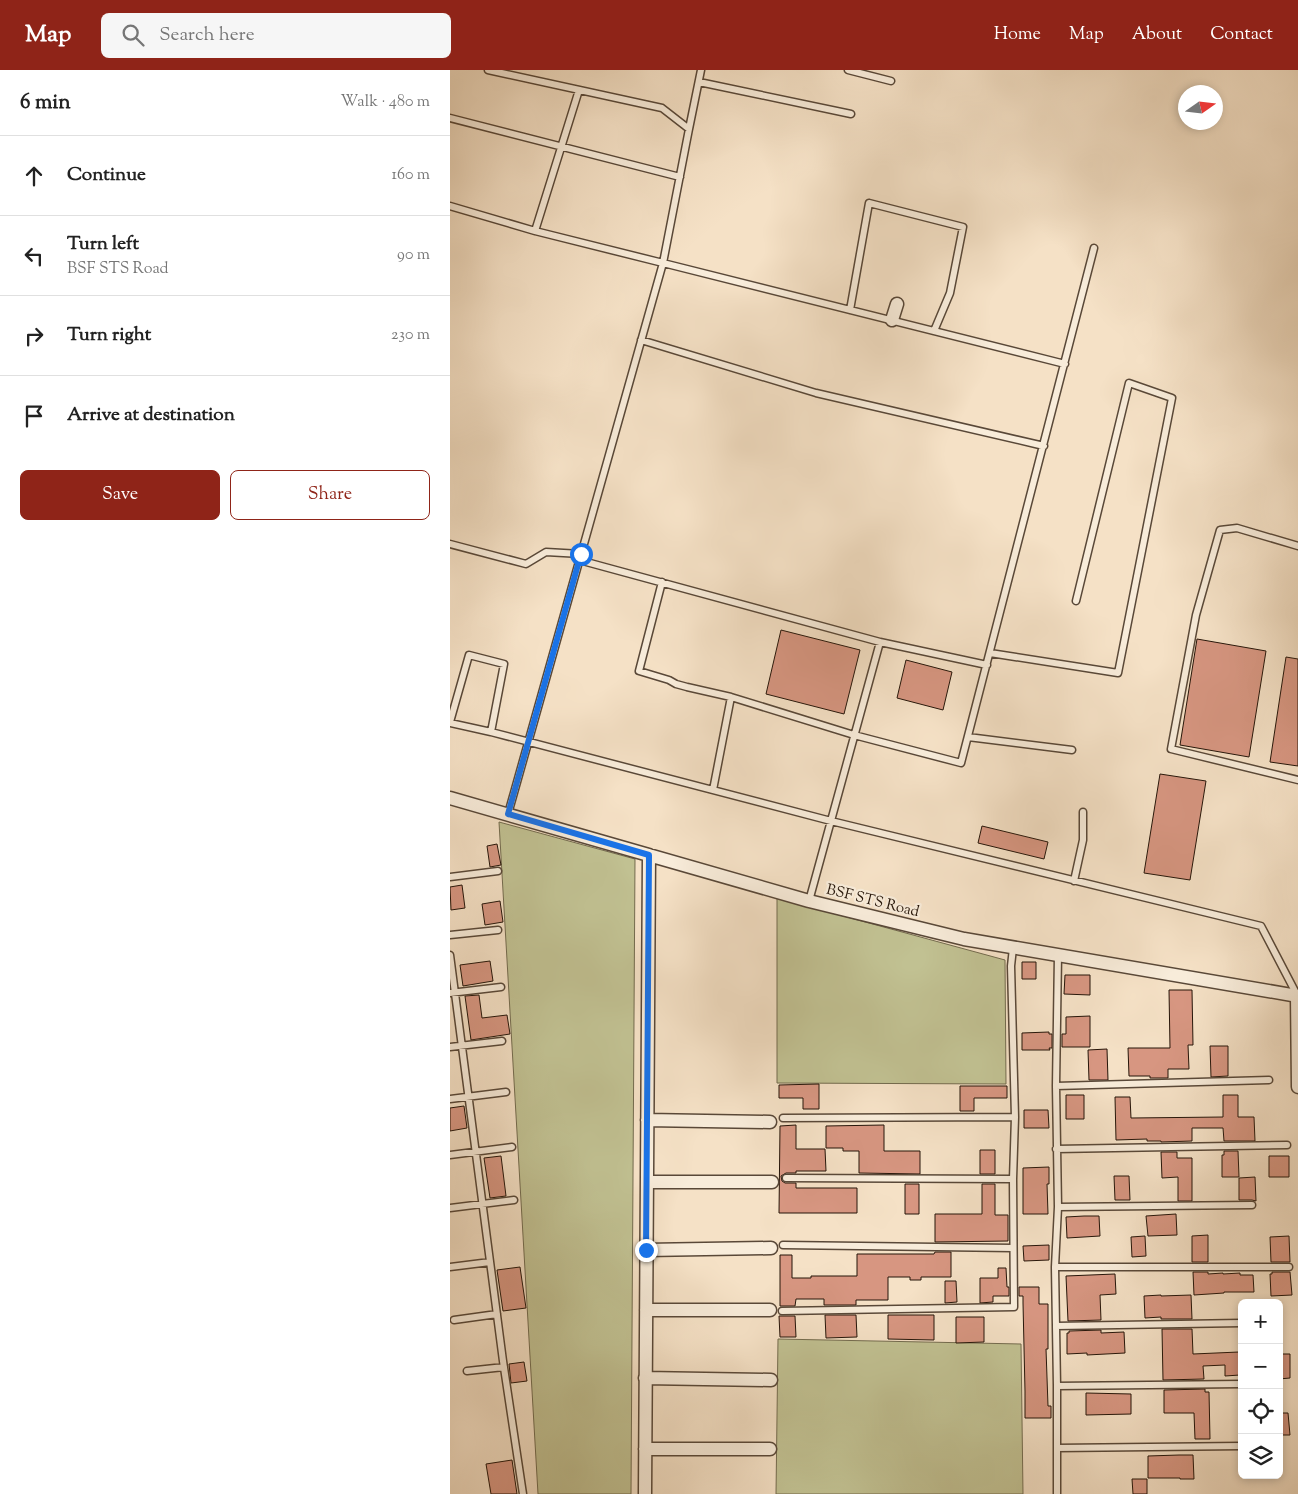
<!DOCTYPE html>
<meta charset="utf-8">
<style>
:root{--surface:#fff;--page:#f6f6f6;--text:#222;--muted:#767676;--line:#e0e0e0;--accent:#8f2418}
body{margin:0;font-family:"Sorts Mill Goudy",serif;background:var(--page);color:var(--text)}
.controls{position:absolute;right:15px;bottom:15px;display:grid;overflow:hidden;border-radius:8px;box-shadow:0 2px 8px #0003}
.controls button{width:45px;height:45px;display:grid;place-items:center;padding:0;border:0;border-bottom:1px solid var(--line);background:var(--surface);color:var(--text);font:25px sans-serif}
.compass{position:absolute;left:728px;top:15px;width:45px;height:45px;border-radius:50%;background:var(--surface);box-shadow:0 2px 8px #0003;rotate:76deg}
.stop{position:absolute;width:15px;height:15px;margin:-11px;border:4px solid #1a73e8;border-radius:50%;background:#fff}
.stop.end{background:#1a73e8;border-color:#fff;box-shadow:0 1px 5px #0008}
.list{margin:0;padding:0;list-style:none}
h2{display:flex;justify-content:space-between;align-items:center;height:65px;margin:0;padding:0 20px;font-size:21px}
h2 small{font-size:16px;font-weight:400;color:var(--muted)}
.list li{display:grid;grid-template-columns:32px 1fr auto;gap:15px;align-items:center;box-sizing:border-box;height:80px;padding:0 20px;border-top:1px solid var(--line)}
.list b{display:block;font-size:19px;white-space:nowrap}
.list p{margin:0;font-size:16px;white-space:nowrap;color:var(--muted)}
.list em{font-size:16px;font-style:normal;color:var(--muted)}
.actions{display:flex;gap:10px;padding:15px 20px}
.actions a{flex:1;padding:11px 0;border:1px solid var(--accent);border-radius:8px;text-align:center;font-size:18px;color:var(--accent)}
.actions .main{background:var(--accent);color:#fff}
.icon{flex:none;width:28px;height:28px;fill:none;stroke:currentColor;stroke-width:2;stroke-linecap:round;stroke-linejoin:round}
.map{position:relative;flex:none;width:848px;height:1424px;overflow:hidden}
header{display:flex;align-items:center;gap:30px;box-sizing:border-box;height:70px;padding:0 25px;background:var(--accent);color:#fff}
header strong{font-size:24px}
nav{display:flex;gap:28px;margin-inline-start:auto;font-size:18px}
.search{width:350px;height:45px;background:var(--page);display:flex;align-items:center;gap:12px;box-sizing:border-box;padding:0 18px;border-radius:8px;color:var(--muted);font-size:19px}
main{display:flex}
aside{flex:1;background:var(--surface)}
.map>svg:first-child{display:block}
.green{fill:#c1c192;stroke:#736b4e}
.building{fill:#d79681;stroke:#251509}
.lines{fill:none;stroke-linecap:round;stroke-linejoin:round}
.service-casing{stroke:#594838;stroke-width:9}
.minor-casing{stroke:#594838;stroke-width:15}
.service{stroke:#f8ecda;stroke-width:6}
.minor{stroke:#f8ecda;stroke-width:12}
.route{stroke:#1a73e8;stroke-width:6}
.labels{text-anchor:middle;stroke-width:4.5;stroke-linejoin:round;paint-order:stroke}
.street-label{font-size:15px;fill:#251509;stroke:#f8ecda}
</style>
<header>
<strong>Map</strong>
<div class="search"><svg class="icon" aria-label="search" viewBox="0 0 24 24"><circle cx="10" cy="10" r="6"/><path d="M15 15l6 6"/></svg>Search here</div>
<nav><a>Home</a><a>Map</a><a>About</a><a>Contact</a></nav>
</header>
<main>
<aside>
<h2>6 min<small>Walk · 480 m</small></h2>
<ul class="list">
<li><svg class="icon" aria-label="ahead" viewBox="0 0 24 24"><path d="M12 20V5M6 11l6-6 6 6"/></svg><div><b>Continue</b></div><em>160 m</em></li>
<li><svg class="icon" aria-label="left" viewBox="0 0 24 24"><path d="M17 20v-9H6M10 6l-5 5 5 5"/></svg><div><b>Turn left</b><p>BSF STS Road</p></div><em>90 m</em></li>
<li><svg class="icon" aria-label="right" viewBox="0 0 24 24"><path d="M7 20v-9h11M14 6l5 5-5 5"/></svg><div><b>Turn right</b></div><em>230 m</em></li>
<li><svg class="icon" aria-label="arrive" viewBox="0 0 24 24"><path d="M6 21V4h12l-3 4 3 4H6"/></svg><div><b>Arrive at destination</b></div></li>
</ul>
<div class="actions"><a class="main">Save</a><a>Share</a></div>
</aside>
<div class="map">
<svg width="848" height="1424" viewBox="0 0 848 1424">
<rect width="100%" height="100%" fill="#f5e1c6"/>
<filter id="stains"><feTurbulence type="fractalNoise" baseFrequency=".004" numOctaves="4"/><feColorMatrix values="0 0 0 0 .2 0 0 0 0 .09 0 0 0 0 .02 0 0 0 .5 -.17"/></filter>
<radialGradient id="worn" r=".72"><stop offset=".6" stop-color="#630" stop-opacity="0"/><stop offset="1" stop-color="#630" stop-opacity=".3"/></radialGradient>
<path class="green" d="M49,752L185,789L181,1424H88Z
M327,828L555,890L556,1014L327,1013Z
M328,1269L571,1274L573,1424H326Z"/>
<path class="building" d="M331,560L410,580L394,644L316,624Z
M747,569L816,581L799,687L730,675Z
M836,587L848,589V696L820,692Z
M456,590L502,602L493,640L447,628Z
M710,704L756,711L740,810L694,803Z
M532,756L598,772L594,789L528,773Z
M47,774L51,795L40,797L37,776Z
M12,815L15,838L1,840L0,817Z
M50,831L53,852L35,855L32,834Z
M40,891L43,911L13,916L10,895Z
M572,892H586V909H572Z
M615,905H640V925L614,924Z
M719,920H742L743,975H738L739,999H718V1008H700V1006H679L678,978H720Z
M29,925L32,948L57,945L60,964L21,970L15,926Z
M640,946V977H612V964H616V947Z
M599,962V964H602V978H599L600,980H572V963Z
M760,976H778V1006L761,1007Z
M657,979L658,1010H639L638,980Z
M369,1014V1039H353V1028H329V1015Z
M510,1016H557V1028H524V1041H510Z
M616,1025H634V1049H616Z
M773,1025H788V1047H804L805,1071H774L773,1058H742V1071L711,1072V1071H697V1069L666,1070L665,1027H680L681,1048L773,1047Z
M14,1036L17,1058L0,1061V1038Z
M574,1040H598L599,1058H574Z
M346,1055V1079H375L376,1101H346V1103H336L331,1106L332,1111L335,1113H346V1118H407V1143H329L330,1056Z
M434,1055V1081H470V1104L409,1103V1081H393V1078H376V1056Z
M530,1080H545V1104H530Z
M774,1081H788L789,1107H772V1085H774Z
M711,1082H727V1088H742V1131H728V1107L712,1108Z
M51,1086L56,1126L40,1128L34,1088Z
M819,1086H839V1107H819Z
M599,1097V1114H597L598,1144H573V1098Z
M664,1106H679L680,1130H665Z
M805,1107L806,1131L802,1130H789V1108Z
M455,1114H469V1144H455Z
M532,1114H545V1145H558V1171L485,1172V1144H532Z
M726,1144L727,1165L698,1166L696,1146Z
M634,1146H649L650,1166L617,1168L616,1147Z
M758,1165V1192H742V1166Z
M695,1166L696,1186L682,1187L681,1167Z
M839,1166L840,1192H821L820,1167Z
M599,1175V1190L574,1191L573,1176Z
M485,1182H501V1207H471V1210H460V1207H438V1230H406V1235H374V1229H346L345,1236H330V1185H342V1208H361V1206H407V1184H484Z
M70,1197L76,1238L53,1241L47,1200Z
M548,1198H556L557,1217H559V1226H543V1232L530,1233V1208H548Z
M743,1202H758V1204L773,1203V1204L790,1203V1205H803L804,1222H774V1223L744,1225Z
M822,1202H840L842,1225L821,1226L820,1204H822Z
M665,1204L666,1224L650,1225L651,1250L618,1251L616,1206Z
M495,1211H506L507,1232L495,1233Z
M569,1217H589V1234H598V1279H596L598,1336H601V1348H575V1321L573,1233V1226H569Z
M711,1225V1226L741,1225L742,1249H711V1247L695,1248L694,1226Z
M375,1245H406L407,1267L376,1268Z
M438,1245H484V1270L438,1269Z
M329,1246H345L346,1267H330Z
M506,1247H534V1272L506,1273Z
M712,1259H742L743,1284L789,1282L790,1305L775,1306V1295L753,1296L754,1309L713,1310Z
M651,1260V1263L674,1262L675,1283L637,1285V1283L617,1284V1263H619V1261Z
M829,1284H840V1308L829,1309Z
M74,1292L77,1311L61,1313L59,1294Z
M755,1319V1322H759L760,1369H745L744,1343H714V1320Z
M636,1323L681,1324V1344L636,1345Z
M829,1343H838L840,1365H829Z
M729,1385H743L744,1409H730V1408H698V1386Z
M62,1390L67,1424H41L36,1394Z
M682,1409H697V1424H683Z"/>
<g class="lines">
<g class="service-casing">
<path id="service" d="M398,0L441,11
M249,12L401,44
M0,48L230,107
M239,59L251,0
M0,136L85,161L213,193L239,59L212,38L38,0
M85,161L129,20
M400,240L419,133L513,157L500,223L484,261
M191,270L366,323L594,376
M0,474L76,494L96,482L131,484
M848,476L787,458L770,460L746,545L721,679L848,710
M129,490L430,572L537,595
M212,512L189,601L219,610L226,614L237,617L281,627L404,665L511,693L644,178
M540,583L668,603L722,328L679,313L626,531
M0,652L19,585L54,594L41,662
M0,653L41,662L381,751L811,856L847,925
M518,667L622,680
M263,720L281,627
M58,744L213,193L615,294
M0,807L48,801
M624,811L633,770V742
M359,831L430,572
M0,865L48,860
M0,885L53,1291L73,1424
M0,923L51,917
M0,977L52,971
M606,1016L819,1010
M0,1029L56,1022
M333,1048L565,1047
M606,1079L837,1075
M0,1085L62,1077
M336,1108L563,1109
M608,1137L802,1135
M0,1138L64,1130
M333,1175L563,1178
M0,1197L40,1192
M605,1197H839
M332,1241L564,1237L563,1109L565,1047L561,896L563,878
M4,1250L47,1244
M606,1256L792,1253
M17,1301L54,1297
M607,1316L792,1314
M607,1378L792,1376
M607,1424V1316L605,1197L608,1137L606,1016L608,885"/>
</g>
<g class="minor-casing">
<path id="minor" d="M442,250L447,234
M0,728L359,831L514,869L848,926
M847,926L848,1017
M197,1050L320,1052
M197,1112H322
M196,1180L321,1178
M196,1240H320
M195,1308L321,1310
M195,1379H320
M195,1424L199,785"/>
</g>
<use href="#service" class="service"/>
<use href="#minor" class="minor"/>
</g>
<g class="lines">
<path class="route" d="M131,484L58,744L199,785L196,1180"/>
</g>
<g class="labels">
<g class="street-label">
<text transform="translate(423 830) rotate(14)" y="5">BSF STS Road</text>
</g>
</g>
<rect width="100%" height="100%" filter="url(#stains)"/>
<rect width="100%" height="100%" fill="url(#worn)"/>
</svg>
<div class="controls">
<button>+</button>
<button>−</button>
<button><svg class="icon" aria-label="locate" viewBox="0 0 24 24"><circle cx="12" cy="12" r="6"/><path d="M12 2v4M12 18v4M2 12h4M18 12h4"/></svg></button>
<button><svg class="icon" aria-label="layers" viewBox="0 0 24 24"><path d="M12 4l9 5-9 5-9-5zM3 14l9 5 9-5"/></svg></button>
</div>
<svg class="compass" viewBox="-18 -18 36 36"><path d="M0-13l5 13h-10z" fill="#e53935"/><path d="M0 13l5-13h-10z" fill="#767676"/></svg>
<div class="stop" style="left:131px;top:484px"></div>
<div class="stop end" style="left:196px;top:1180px"></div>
</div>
</main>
